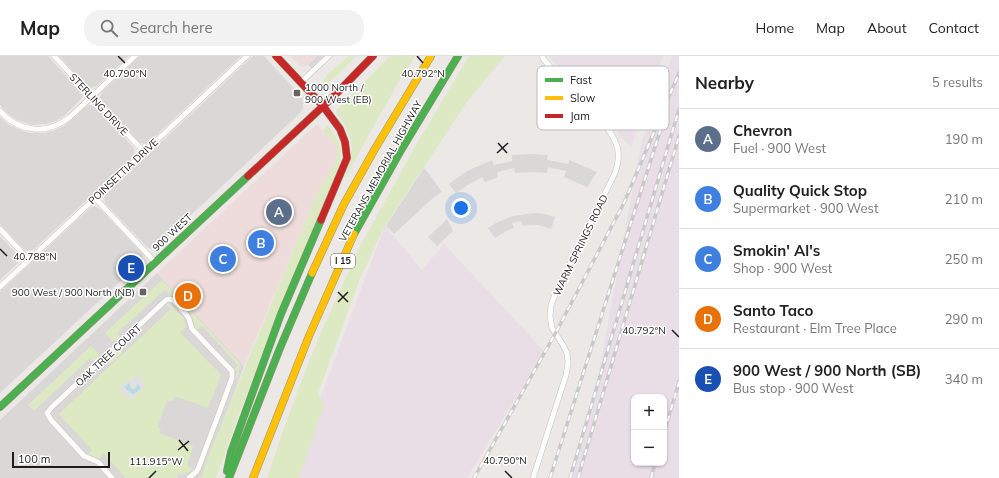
<!DOCTYPE html>
<meta charset="utf-8">
<style>
:root{--surface:#fff;--page:#f2f2f2;--text:#222;--muted:#767676;--line:#e0e0e0;--accent:#656463}
body{margin:0;font-family:Mulish,sans-serif;background:var(--page);color:var(--text)}
.controls{position:absolute;right:12px;bottom:12px;display:grid;overflow:hidden;border-radius:8px;box-shadow:0 1px 3px #0004}
.controls button{width:36px;height:36px;display:grid;place-items:center;padding:0;border:0;border-bottom:1px solid var(--line);background:var(--surface);color:var(--text);font:20px sans-serif}
.scale{position:absolute;left:12px;bottom:10px;width:98px;box-sizing:border-box;padding-left:4px;border:2px solid #1d1d1d;border-top:0;font-size:11px;line-height:14px;white-space:nowrap;color:#1d1d1d;-webkit-text-stroke:3px #fff;paint-order:stroke}
.you{position:absolute;left:461px;top:152px;width:14px;height:14px;margin:-10px;border:3px solid #fff;border-radius:50%;background:#1a73e8;box-shadow:0 0 0 6px #1a73e833}
.badge{display:grid;place-items:center;width:26px;height:26px;border-radius:50%;background:var(--accent);color:#fff;font-size:13px;font-weight:700}
.pin{position:absolute;translate:-50% -50%;border:2px solid #fff;box-shadow:0 1px 4px #0006}
.list{margin:0;padding:0;list-style:none}
h2{display:flex;justify-content:space-between;align-items:center;height:52px;margin:0;padding:0 16px;font-size:17px}
h2 small{font-size:13px;font-weight:400;color:var(--muted)}
.list li{display:grid;grid-template-columns:26px 1fr auto;gap:12px;align-items:center;box-sizing:border-box;height:60px;padding:0 16px;border-top:1px solid var(--line)}
.list b{display:block;font-size:15px;white-space:nowrap}
.list p{margin:0;font-size:13px;white-space:nowrap;color:var(--muted)}
.list em{font-size:13px;font-style:normal;color:var(--muted)}
.icon{flex:none;width:22px;height:22px;fill:none;stroke:currentColor;stroke-width:2;stroke-linecap:round;stroke-linejoin:round}
.map{position:relative;flex:none;width:679px;height:422px;overflow:hidden}
header{display:flex;align-items:center;gap:24px;box-sizing:border-box;height:56px;padding:0 20px;background:var(--surface);border-bottom:1px solid var(--line)}
header strong{font-size:19px}
nav{display:flex;gap:22px;margin-inline-start:auto;font-size:14px}
.search{width:280px;height:36px;background:var(--page);display:flex;align-items:center;gap:10px;box-sizing:border-box;padding:0 14px;border-radius:16px;color:var(--muted);font-size:15px}
main{display:flex}
aside{flex:1;background:var(--surface)}
.map>svg:first-child{display:block}
.residential{fill:#dad8d7}
.commercial{fill:#eedbdb}
.industrial{fill:#e9dde6;fill-rule:evenodd}
.grass{fill:#dce9c3}
.plaza{fill:#e0dfe4}
.water{fill:#b8dbdf}
.lines{fill:none;stroke-linecap:round;stroke-linejoin:round}
.street-casing{stroke:#c4c3c1;stroke-width:6}
.fast-casing{stroke:#96947c;stroke-width:8}
.slow-casing{stroke:#96947c;stroke-width:8}
.jam-casing{stroke:#96947c;stroke-width:8}
.street{stroke:#fcfcfb;stroke-width:5}
.fast{stroke:#4caf50;stroke-width:7}
.slow{stroke:#ffc107;stroke-width:7}
.jam{stroke:#c62828;stroke-width:7}
.rail-casing{stroke:#cac9c9;stroke-width:3.5}
.rail{stroke:#fff;stroke-width:2;stroke-dasharray:6;stroke-linecap:butt}
.ticks{fill:none;stroke:#1d1d1d;stroke-width:1.5}
.poi-dot{fill:#656463;stroke:#fff;stroke-width:1.5}
.labels{text-anchor:middle;stroke-width:3;stroke-linejoin:round;paint-order:stroke}
.shield{fill:#fff;stroke:#616161;stroke-width:1}
.shield-label{font-size:9px;font-weight:bold;fill:#1d1d1d}
.poi-label{font-size:10px;fill:#1d1d1d;stroke:#fff;text-anchor:start}
.street-label{font-size:10px;fill:#1d1d1d;stroke:#fff}
.key{fill:#fff;stroke:#bbb;stroke-width:1}
.key-label{font-size:11px;fill:#1d1d1d}
.ticks-label{font-size:10px;text-anchor:middle;fill:#1d1d1d;stroke:#fff;stroke-width:3;stroke-linejoin:round;paint-order:stroke}
</style>
<header>
<strong>Map</strong>
<div class="search"><svg class="icon" aria-label="search" viewBox="0 0 24 24"><circle cx="10" cy="10" r="6"/><path d="M15 15l6 6"/></svg>Search here</div>
<nav><a>Home</a><a>Map</a><a>About</a><a>Contact</a></nav>
</header>
<main>
<div class="map">
<svg width="679" height="422" viewBox="0 0 679 422">
<rect width="100%" height="100%" fill="#ebe8e5"/>
<path class="residential" d="M0,0H48L81,36L83,40L81,43L64,60L56,65L46,68L31,69L17,64L7,57L0,49Z
M59,0H129L97,30L91,32L85,29Z
M140,0H241L149,86L145,88L140,87L138,85L103,48L100,41L102,36L104,34Z
M253,0H264L300,39L303,45V51L301,56L157,191L152,193L148,192L106,148L104,142L105,139Z
M317,0H324L312,12L308,9Z
M89,49L93,50L96,51L132,90L134,93V98L132,102L34,193L32,194L27,195L24,193L0,168V61L8,68L20,74L31,77H45L55,74L64,70L86,51Z
M530,98L548,99L547,104L568,108L569,104L597,116L587,131L564,121L566,115L548,111L547,117L535,116L515,117L514,112L497,116L498,121L485,126L482,121L466,130L456,137L449,128L467,115L492,104L494,109L512,105V99Z
M424,112L430,119L442,136L433,142L394,178L386,170Z
M95,150L100,153L142,197L143,201L142,204L140,207L0,337V236L90,152Z
M534,157L545,158L555,161L551,173L538,169H531L523,170L521,165L512,167L514,172L506,175L495,182L488,172L496,167L513,160Z
M447,163L453,175L437,190L428,181Z
M0,180L17,198L19,203L18,207L0,224Z
M157,217L244,310L202,422H0V364Z"/>
<path class="commercial" d="M290,0H317L307,9L304,11L299,9Z
M317,68L338,91L336,105L319,133L244,310L157,217Z"/>
<path class="industrial" d="M549,0H663L631,91Z
M672,0H679V422H571L594,345L641,88ZM634,341H664V407H634Z
M385,170L422,214L444,188L544,295L467,422H290Z"/>
<path class="grass" d="M348,0H356C349,7 332,27 323,29L322,28C325,18 341,9 348,0Z
M390,0H415L398,27L357,100L346,122L345,121C356,93 354,81 336,56L337,54Z
M469,0H505L466,47L385,170L360,222L318,338L324,349L299,422H267L288,361L314,293L359,192L415,91Z
M328,69C338,83 343,92 339,109L239,357L216,422H201L210,396L318,135L336,105L337,91L323,74Z
M162,224L240,307L238,321H236L237,317L235,313L238,309L202,270L198,273H196L191,258L176,242L164,234L117,277L120,281L116,285H112L105,277Z
M168,247L183,261L186,271L180,276L221,319L208,352L175,340L172,345L167,344L158,370V372L161,373L159,377L193,390L187,410L193,412L185,419L179,417L177,422H126L104,398L98,403L87,399L92,394L59,358L171,253L166,248Z
M91,290L99,298L98,302L95,305L90,302L34,355L28,349Z
M118,293L122,297L110,308L107,304Z"/>
<path class="plaza" d="M139,318L144,332L130,344L119,332L129,323L131,325Z"/>
<path class="water" d="M129,327L130,329V331L133,334L137,330V329L138,328L141,332L134,338H132L124,331Z"/>
<g class="lines">
<g class="street-casing">
<path id="street" d="M54,0L144,96
M301,26L329,0
M0,55C20,77 47,79 70,61L135,0
M95,142L155,206
M0,173L29,204
M0,231L247,0
M112,422L98,406L84,400L51,364L47,357L52,351L166,244L169,243L173,244L186,258L189,263L192,273L232,315V322L198,413L197,415L189,422
M533,422L566,319L568,307L567,297L563,289L552,272L550,260L551,249L556,236L615,117C621,99 619,89 608,73L544,4L542,0"/>
</g>
<g class="fast-casing">
<path id="fast" d="M354,178L400,96L458,0
M0,351L248,120
M227,415L231,396L281,258L321,164
M229,422L280,292L312,217"/>
</g>
<g class="slow-casing">
<path id="slow" d="M312,217L344,148L376,91L431,0
M253,422L309,280L354,178"/>
</g>
<g class="jam-casing">
<path id="jam" d="M276,0L323,50
M248,120L334,40L373,0
M321,164L347,102L345,86L340,73L323,50"/>
</g>
<use href="#street" class="street"/>
<use href="#fast" class="fast"/>
<use href="#slow" class="slow"/>
<use href="#jam" class="jam"/>
<g class="rail-casing">
<path id="rail" d="M664,377L679,326
M474,422L555,278L624,147L679,17
M550,422L662,69
M570,422L679,53
M578,422L679,80
M651,422L655,407"/>
</g>
<use href="#rail" class="rail"/>
</g>
<path class="ticks" d="M118,0L125,7M417,0L423,7M498,87L507,97M497,97L508,87M0,193L7,200M338,236L348,246M338,246L348,236M672,274L679,281M179,384L188,395M178,394L189,385M505,415L512,422M149,422L156,415"/>
<g class="poi-dot">
<rect x="293" y="33" width="8" height="8" rx="2"/>
<rect x="139" y="232" width="8" height="8" rx="2"/>
</g>
<g class="labels">
<rect class="shield" x="331" y="198" width="24" height="14" rx="3"/>
<g class="shield-label">
<text x="343" y="208">I 15</text>
</g>
<g class="poi-label">
<text x="305" y="35">1000 North /<tspan x="305" dy="12">900 West (EB)</tspan></text>
<text x="135" y="240" text-anchor="end">900 West / 900 North (NB)</text>
</g>
<g class="street-label">
<text transform="translate(99 48) rotate(47)" y="4">STERLING DRIVE</text>
<text transform="translate(123 115) rotate(-43)" y="4">POINSETTIA DRIVE</text>
<text transform="translate(380 115) rotate(-61)" y="4">VETERANS MEMORIAL HIGHWAY</text>
<text transform="translate(172 176) rotate(-43)" y="4">900 WEST</text>
<text transform="translate(580 189) rotate(-64)" y="4">WARM SPRINGS ROAD</text>
<text transform="translate(108 299) rotate(-43)" y="4">OAK TREE COURT</text>
</g>
</g>
<rect x="537" y="10" width="132" height="64" rx="6" class="key"/>
<rect x="545" y="22" width="18" height="4" fill="#4caf50"/>
<rect x="545" y="40" width="18" height="4" fill="#ffc107"/>
<rect x="545" y="58" width="18" height="4" fill="#c62828"/>
<g class="key-label">
<text x="570" y="28">Fast</text>
<text x="570" y="46">Slow</text>
<text x="570" y="64">Jam</text>
</g>
<g class="ticks-label">
<text x="125" y="21">40.790°N</text>
<text x="423" y="21">40.792°N</text>
<text x="35" y="204">40.788°N</text>
<text x="644" y="278">40.792°N</text>
<text x="505" y="408">40.790°N</text>
<text x="156" y="409">111.915°W</text>
</g>
</svg>
<div class="controls">
<button>+</button>
<button>−</button>
</div>
<div class="scale">100 m</div>
<div class="you"></div>
<div class="pin badge" style="left:279px;top:156px;background:#5c6f8a">A</div>
<div class="pin badge" style="left:261px;top:187px;background:#3f7fe0">B</div>
<div class="pin badge" style="left:223px;top:203px;background:#3f7fe0">C</div>
<div class="pin badge" style="left:188px;top:240px;background:#e8710a">D</div>
<div class="pin badge" style="left:131px;top:212px;background:#1a4fb4">E</div>
</div>
<aside>
<h2>Nearby<small>5 results</small></h2>
<ul class="list">
<li><span class="badge" style="background:#5c6f8a">A</span><div><b>Chevron</b><p>Fuel · 900 West</p></div><em>190 m</em></li>
<li><span class="badge" style="background:#3f7fe0">B</span><div><b>Quality Quick Stop</b><p>Supermarket · 900 West</p></div><em>210 m</em></li>
<li><span class="badge" style="background:#3f7fe0">C</span><div><b>Smokin' Al's</b><p>Shop · 900 West</p></div><em>250 m</em></li>
<li><span class="badge" style="background:#e8710a">D</span><div><b>Santo Taco</b><p>Restaurant · Elm Tree Place</p></div><em>290 m</em></li>
<li><span class="badge" style="background:#1a4fb4">E</span><div><b>900 West / 900 North (SB)</b><p>Bus stop · 900 West</p></div><em>340 m</em></li>
</ul>
</aside>
</main>
